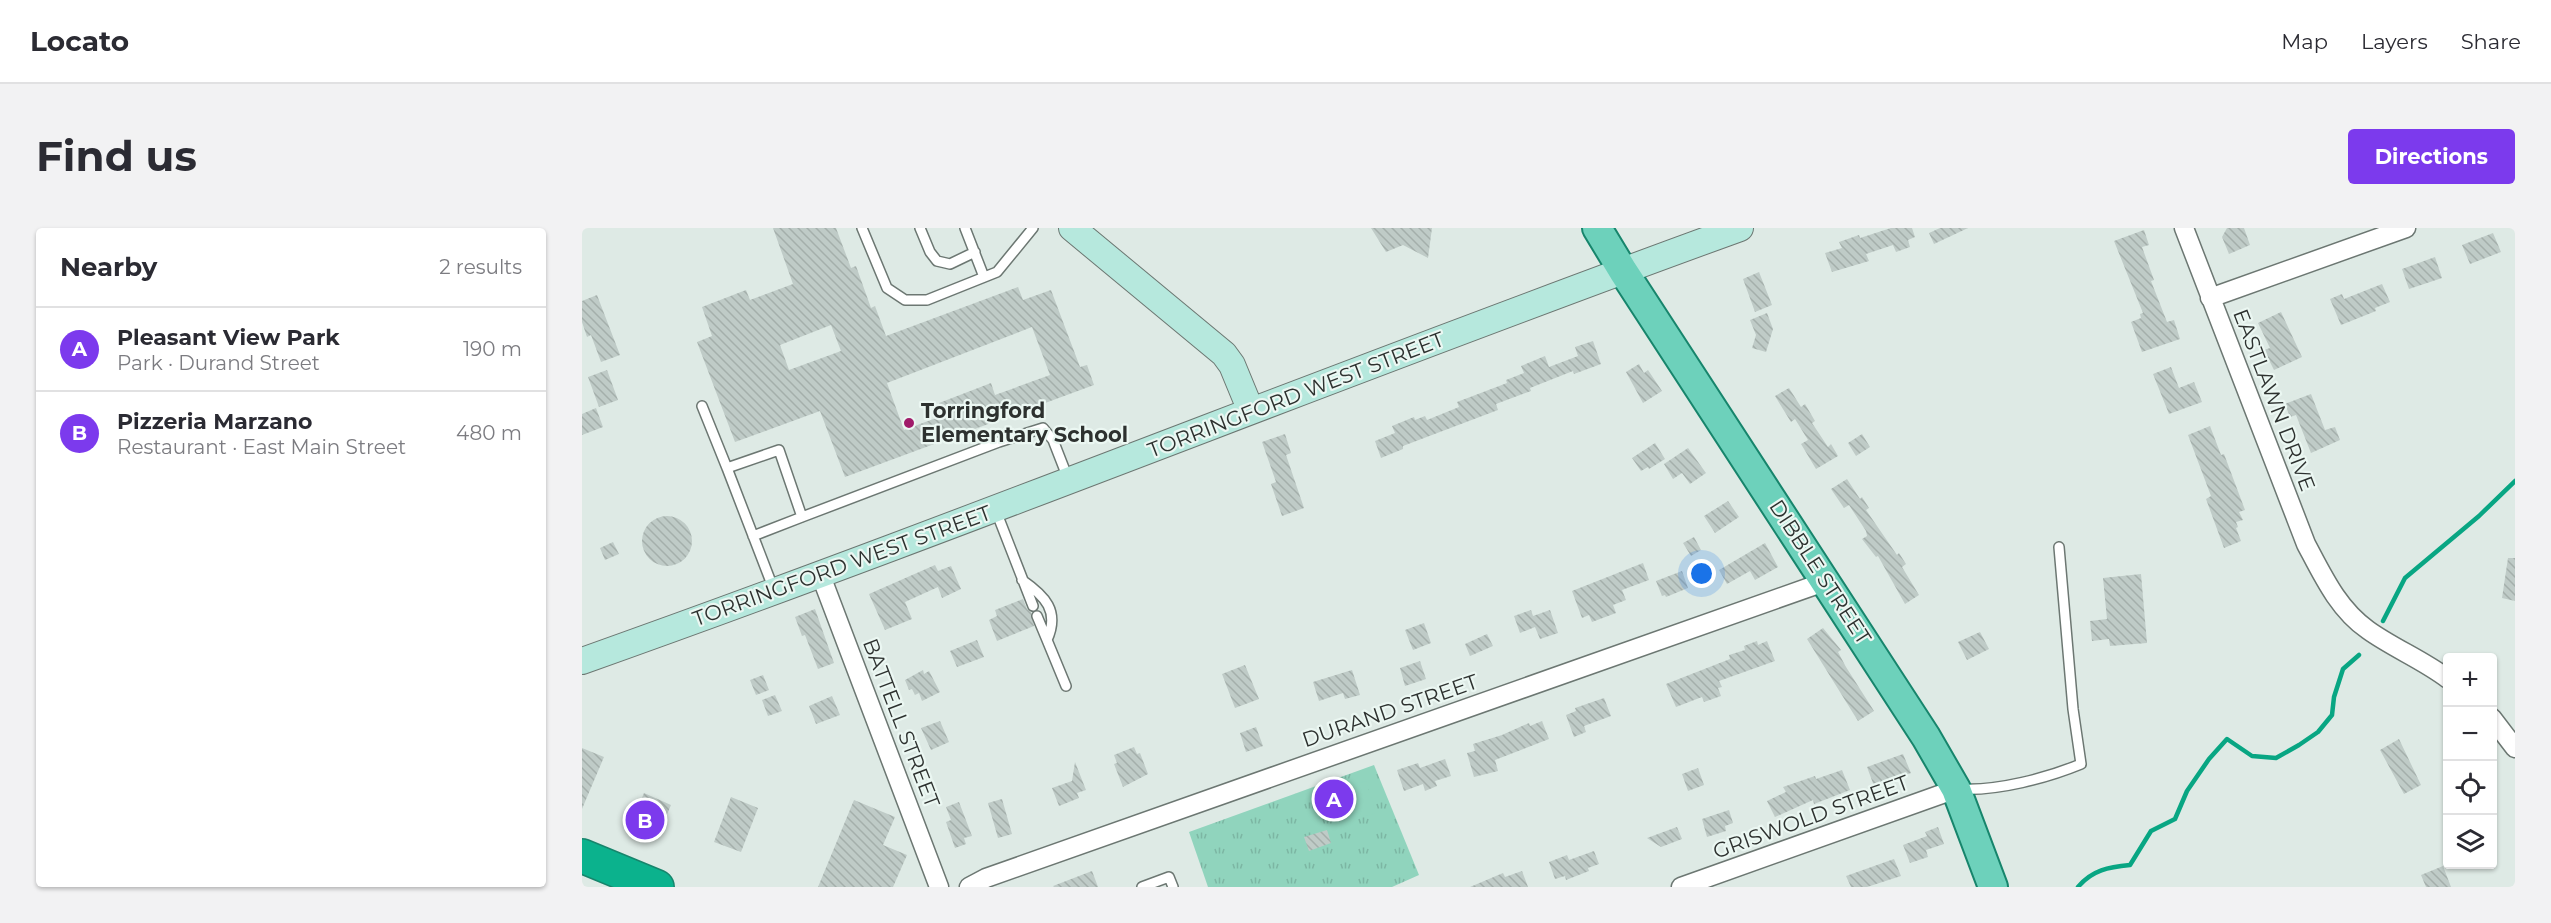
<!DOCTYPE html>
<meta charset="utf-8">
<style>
:root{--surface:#fff;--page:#f2f2f3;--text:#2b2b33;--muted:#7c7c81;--line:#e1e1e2;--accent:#7c3aed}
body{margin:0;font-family:Montserrat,sans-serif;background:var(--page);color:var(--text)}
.controls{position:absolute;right:18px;bottom:18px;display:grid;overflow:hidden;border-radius:6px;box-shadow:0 2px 4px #0004}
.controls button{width:54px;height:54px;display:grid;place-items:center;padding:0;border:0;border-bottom:2px solid var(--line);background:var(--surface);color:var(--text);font:30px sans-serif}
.you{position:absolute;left:1120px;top:346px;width:21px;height:21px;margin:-15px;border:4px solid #fff;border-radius:50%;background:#1a73e8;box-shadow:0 0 0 9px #1a73e833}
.badge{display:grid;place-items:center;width:39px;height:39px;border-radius:50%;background:var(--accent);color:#fff;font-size:20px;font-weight:700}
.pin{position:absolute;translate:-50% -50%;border:3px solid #fff;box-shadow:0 2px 6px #0006}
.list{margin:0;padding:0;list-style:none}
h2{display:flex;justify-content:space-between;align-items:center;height:78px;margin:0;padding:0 24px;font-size:26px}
h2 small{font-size:20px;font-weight:400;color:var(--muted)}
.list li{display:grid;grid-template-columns:39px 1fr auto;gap:18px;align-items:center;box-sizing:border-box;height:84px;padding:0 24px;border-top:2px solid var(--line)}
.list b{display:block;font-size:22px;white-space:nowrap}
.list p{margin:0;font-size:20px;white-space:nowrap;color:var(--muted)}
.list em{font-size:20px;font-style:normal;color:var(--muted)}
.icon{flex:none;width:33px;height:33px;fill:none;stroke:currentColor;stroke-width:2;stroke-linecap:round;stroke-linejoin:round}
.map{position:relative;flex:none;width:1933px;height:659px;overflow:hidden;border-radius:6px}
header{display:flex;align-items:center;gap:36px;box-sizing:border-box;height:84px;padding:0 30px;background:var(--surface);border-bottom:2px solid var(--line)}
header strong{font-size:28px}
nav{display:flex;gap:33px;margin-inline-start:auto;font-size:21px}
.intro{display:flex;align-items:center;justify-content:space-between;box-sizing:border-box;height:144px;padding:0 36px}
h1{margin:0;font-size:42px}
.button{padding:15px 27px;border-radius:6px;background:var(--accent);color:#fff;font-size:21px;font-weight:700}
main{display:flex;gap:36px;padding:0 36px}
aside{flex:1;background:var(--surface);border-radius:6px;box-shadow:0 2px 4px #0004}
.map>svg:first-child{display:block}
.grass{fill:url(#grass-tufts)}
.pitch{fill:#90d4bd}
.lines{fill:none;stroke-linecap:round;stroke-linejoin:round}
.stream{stroke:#08a683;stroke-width:4.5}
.building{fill:url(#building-back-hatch);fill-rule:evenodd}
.lane-casing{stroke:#6c7772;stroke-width:12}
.street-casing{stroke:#6c7772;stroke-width:21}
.secondary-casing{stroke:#6c7772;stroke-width:28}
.primary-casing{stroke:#17856c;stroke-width:32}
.highway-casing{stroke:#17856c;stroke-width:36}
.lane{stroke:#fff;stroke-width:9}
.street{stroke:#fff;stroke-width:18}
.secondary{stroke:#b6e8dd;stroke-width:26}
.primary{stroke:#6dd1bb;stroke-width:28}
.highway{stroke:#0bb28d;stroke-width:33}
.poi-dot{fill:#a01b6a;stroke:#ebf7f2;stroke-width:2}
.labels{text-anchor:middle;stroke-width:4.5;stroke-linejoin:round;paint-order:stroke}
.street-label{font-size:21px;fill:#2d312f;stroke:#ebf7f2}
.poi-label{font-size:21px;font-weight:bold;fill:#2d312f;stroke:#ebf7f2;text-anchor:start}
</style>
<header>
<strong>Locato</strong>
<nav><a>Map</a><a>Layers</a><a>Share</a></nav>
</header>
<div class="intro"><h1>Find us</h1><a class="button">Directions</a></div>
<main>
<aside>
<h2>Nearby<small>2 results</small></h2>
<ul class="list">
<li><span class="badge">A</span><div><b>Pleasant View Park</b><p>Park · Durand Street</p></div><em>190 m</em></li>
<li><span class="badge">B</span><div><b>Pizzeria Marzano</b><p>Restaurant · East Main Street</p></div><em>480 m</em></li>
</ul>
</aside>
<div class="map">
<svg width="1933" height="659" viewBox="0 0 1933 659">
<defs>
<pattern id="grass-tufts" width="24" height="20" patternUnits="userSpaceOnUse" patternTransform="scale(1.5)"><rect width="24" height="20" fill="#90d4bd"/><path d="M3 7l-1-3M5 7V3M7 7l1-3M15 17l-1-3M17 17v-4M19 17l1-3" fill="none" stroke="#7cb6a3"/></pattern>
<pattern id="building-back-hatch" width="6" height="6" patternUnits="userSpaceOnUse" patternTransform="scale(1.5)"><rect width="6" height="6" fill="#bfcbc7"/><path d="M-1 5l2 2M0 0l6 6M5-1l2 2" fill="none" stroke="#a4afab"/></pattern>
</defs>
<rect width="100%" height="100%" fill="#deeae5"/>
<path class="grass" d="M792,537L837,647L810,659H626L607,604Z"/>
<path class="pitch" d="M784,553L794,585L758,595L749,563Z"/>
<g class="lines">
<path class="stream" d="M1801,393L1823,350L1897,288L1933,253
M1496,659C1510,642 1527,639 1548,637L1569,603L1593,591L1605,563L1627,531L1645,511L1670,528L1694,530L1717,517L1736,504L1750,487L1752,469L1761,441L1777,427"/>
</g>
<path class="building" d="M191,0H254L269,40L274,38L289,80L293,78L304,108L436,59L441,72L469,62L498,139L505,137L512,157L263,249L238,183L153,214L115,114L130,108L120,79L164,62L168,72L211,56ZM249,97L259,123L207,142L198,117ZM450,99L468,147L413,167L409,155L357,175L362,187L322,202L305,155Z
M789,0H850L846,30L821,17L804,24Z
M1309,0H1330L1333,9L1326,12L1328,19L1314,24L1311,17L1284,26L1287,33L1250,44L1243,25L1260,20L1257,14L1277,7L1278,10Z
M1358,0H1386L1352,16L1347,5Z
M1645,0H1662L1668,17L1647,26L1640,9Z
M1562,2L1567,17L1560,19L1572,52L1569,53L1585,94L1592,92L1598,111L1560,124L1549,94L1559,90L1558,86L1561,85L1532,13Z
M1911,5L1919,24L1888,36L1880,17Z
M1853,29L1860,50L1827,61L1820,41Z
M1177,44L1190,77L1173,84L1161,51Z
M1800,56L1808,74L1793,80L1794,83L1759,97L1748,71L1760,66L1762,71Z
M15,67L38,127L19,134L9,107L5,109L0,94V73Z
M1699,84L1720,129L1692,142L1682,122L1688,120L1676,95Z
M1185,85L1191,101L1184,124L1170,120L1174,107L1168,92Z
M1011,113L1019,136L992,146L991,143L948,160L949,163L914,176L916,182L821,218V221L799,230L793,213L813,205L810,198L832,189L833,192L843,188L845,192L877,179L875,174L925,155L924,152L942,145L939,138L963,128L967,139L996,128L993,119Z
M1057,136L1062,145L1066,142L1080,163L1061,175L1044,144Z
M1589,139L1597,160L1612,154L1620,174L1587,186L1571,146Z
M25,142L36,172L17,179L6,149Z
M1207,160L1219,179L1223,176L1233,193L1230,195L1246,219L1249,216L1256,228L1234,241L1219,216L1226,212L1213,191L1209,194L1193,168Z
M1729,166L1743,202L1753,199L1758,212L1729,225L1714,187L1708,189L1703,176Z
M14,180L21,199L0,207V186Z
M1628,198L1639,227L1642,226L1663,282L1657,284L1661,292L1654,294L1656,299L1654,300L1659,313L1642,320L1624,271L1629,268L1606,207Z
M703,206L709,225L704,227L722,280L700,288L689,256L694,254L680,214Z
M1280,206L1288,219L1274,228L1266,215Z
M1073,215L1083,231L1067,241L1066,239L1059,243L1050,230Z
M1106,220L1124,245L1108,256L1100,245L1091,251L1082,236Z
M1265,251L1278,271L1280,269L1287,280L1284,282L1315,327L1317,325L1324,336L1320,339L1337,367L1323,376L1296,328L1294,329L1280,311L1285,308L1284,303L1267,277L1262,280L1249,261Z
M1146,273L1157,289L1133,305L1122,288Z
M60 313a25 25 0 1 1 50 0a25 25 0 1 1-50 0Z
M1112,309L1119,322L1109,328L1101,315Z
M31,314L37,326L23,332L18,320Z
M1183,315L1196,339L1173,352L1168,343L1145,356L1137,342Z
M1926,330H1933V373L1920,370Z
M1061,335L1067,352L1040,362L1044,372L1031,377L1034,385L1010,394L1007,387L1000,390L990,363Z
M353,337L356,343L369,338L379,361L360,370L356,359L323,374L330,391L303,402L287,366Z
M1100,343L1106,360L1084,369L1083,367L1080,368L1074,353Z
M1559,346L1565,415L1528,418L1527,411L1510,413L1508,393L1525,391L1521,350Z
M441,371L445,381L449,384L452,398L415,413L407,392L415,388L413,382Z
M233,381L252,435L236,441L223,407L220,408L213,389Z
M949,382L951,388L968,382L976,405L958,411L953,399L938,405L932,388Z
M842,395L849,415L831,422L823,402Z
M1241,400L1259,422L1256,424L1264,439L1292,483L1276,493L1225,411Z
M1398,404L1407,421L1385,432L1376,414Z
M905,406L911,418L888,428L883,416Z
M395,412L402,429L375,439L368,423Z
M1175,413L1176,417L1185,413L1193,433L1137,453L1140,459L1136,460L1139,468L1122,474L1120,469L1094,479L1084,456L1148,431L1147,427L1163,422L1162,418Z
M838,433L844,451L823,458L818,440Z
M663,437L677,471L653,480L640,446Z
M341,442L342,446L347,443L358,464L340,473L337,465L333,467L330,461L327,462L323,452Z
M770,442L778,467L763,471L761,465L737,473L731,454Z
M181,447L187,462L174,467L168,452Z
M193,467L200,483L186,488L180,472Z
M250,468L258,487L234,496L227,478Z
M1022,470L1029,488L1002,498L1004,504L992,509L984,487L994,483L993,480Z
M358,493L367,514L349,522L339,500Z
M960,493L967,511L913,532L916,543L892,549L885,525L893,523L891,516L920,507L947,495L948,498Z
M674,499L681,518L664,524L658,505Z
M1817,511L1839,557L1822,566L1798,522Z
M552,519L555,526L558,525L566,546L541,559L532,536L535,535L532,527Z
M0,520L22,529L0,581Z
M1321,526L1329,545L1292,558L1285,539Z
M863,531L869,548L853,553L855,558L843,563L841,556L822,563L815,542L836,535L838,540Z
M493,534L504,562L495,565L497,570L477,578L470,560L490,553Z
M1116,540L1122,557L1106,563L1100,546Z
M1260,542L1268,562L1232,576L1231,572L1193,589L1185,573L1204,564L1201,559L1233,548L1234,551Z
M62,565L89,577L74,612L47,601Z
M149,569L176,580L159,624L132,614Z
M420,571L430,606L416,610L406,575Z
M272,572L313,589L301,617L325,627L311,659H236Z
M377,574L390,608L382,610L384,616L373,620L364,594L369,592L364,579Z
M1147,582L1151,595L1143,598L1144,603L1125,609L1120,591Z
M1095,599L1100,611L1079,619L1065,610Z
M1356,599L1362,616L1344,622L1346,629L1328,635L1321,617L1345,608L1343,604Z
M745,602L749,615L727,623L722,609Z
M1012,623L1017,636L1006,640L1007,643L984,652L983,648L973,651L967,634L985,627L987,632Z
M1312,631L1319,648L1285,659H1269L1264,648Z
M1861,638L1869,659H1844L1839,647Z
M510,643L516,659H472L471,658Z
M940,643L946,659H888L921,645L923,649Z"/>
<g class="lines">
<g class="lane-casing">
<path id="lane" d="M280,0L305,60L323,72H345L415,44L451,0
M338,0L348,24L355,33L368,36L393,24
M383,0L402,49
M120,178L145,240
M414,283L451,378
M171,308L220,289
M440,352C463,368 478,383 465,412L455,388
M192,362L145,240L197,222L220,289L417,214L461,200L471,212L487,253
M465,412L484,458
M1379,561C1416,563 1465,550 1499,536L1491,481L1477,319
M560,659L587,649L591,659"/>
</g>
<g class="street-casing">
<path id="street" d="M1602,0L1724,316C1741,348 1756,381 1786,402C1811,420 1841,432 1866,451
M1628,70L1824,0
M239,348L357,659
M1910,490L1933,520
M387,659L404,650L1245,353
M1099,659L1374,561"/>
</g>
<g class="secondary-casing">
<path id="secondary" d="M490,0L642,126L650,137L669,183
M0,433C389,295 771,140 1158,0"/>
</g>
<g class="primary-casing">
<path id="primary" d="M1015,0L1041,43L1344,509L1374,561L1411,659"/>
</g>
<g class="highway-casing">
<path id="highway" d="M0,628L75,659"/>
</g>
<use href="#lane" class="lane"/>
<use href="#street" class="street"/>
<use href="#secondary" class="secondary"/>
<use href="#primary" class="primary"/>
<use href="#highway" class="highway"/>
</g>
<circle class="poi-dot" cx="327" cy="195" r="6"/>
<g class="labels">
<g class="street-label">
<text transform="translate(714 167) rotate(-21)" y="7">TORRINGFORD WEST STREET</text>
<text transform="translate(1692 172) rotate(69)" y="7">EASTLAWN DRIVE</text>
<text transform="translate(260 338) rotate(-20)" y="7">TORRINGFORD WEST STREET</text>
<text transform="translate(1238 344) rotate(57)" y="7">DIBBLE STREET</text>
<text transform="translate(808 483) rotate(-19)" y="7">DURAND STREET</text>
<text transform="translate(319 495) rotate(69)" y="7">BATTELL STREET</text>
<text transform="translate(1229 589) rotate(-20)" y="7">GRISWOLD STREET</text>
</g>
<g class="poi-label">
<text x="339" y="190">Torringford<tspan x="339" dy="24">Elementary School</tspan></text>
</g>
</g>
</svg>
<div class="controls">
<button>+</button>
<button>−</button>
<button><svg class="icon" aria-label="locate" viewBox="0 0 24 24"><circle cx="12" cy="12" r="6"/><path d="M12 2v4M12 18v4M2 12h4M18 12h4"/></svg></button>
<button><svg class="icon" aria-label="layers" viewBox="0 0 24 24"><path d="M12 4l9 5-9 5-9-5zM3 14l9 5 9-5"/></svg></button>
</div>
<div class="you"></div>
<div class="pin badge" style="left:752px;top:571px">A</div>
<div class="pin badge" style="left:63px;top:592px">B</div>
</div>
</main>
